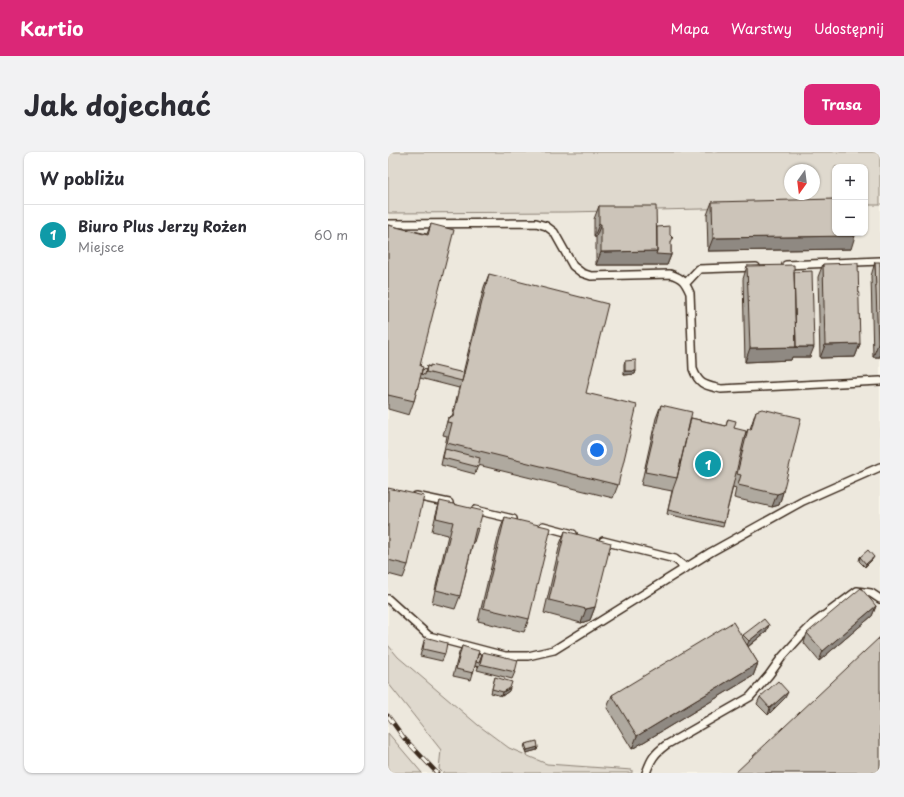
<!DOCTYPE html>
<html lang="pl">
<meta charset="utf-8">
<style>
:root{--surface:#fff;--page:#f2f2f3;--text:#2b2b33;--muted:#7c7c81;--line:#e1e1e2;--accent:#db2777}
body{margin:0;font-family:"Playpen Sans",sans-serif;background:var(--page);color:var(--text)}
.controls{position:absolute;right:12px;top:12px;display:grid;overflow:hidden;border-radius:8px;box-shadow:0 1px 3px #0004}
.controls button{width:36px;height:36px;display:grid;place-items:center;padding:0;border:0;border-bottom:1px solid var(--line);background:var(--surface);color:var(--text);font:20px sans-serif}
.compass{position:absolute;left:396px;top:12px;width:36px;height:36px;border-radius:50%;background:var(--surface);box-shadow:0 1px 3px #0004;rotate:194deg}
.you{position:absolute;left:209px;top:298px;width:14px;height:14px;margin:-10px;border:3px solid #fff;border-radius:50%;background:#1a73e8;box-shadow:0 0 0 6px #1a73e833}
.badge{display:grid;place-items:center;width:26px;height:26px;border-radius:50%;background:var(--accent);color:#fff;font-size:13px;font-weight:700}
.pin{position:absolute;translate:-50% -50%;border:2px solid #fff;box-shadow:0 1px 4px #0006}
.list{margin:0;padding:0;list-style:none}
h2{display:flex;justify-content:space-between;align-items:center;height:52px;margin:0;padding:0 16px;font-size:17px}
h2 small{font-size:13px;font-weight:400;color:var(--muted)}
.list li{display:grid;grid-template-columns:26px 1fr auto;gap:12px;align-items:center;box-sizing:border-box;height:60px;padding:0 16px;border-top:1px solid var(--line)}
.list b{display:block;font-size:15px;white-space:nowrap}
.list p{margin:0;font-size:13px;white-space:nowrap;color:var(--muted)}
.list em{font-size:13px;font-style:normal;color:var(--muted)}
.map{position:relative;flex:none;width:492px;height:621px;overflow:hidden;border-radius:8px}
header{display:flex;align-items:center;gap:24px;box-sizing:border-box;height:56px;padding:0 20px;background:var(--accent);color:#fff}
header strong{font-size:19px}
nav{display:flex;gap:22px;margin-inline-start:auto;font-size:14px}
.intro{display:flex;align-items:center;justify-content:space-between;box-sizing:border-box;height:96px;padding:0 24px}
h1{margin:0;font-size:28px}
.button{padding:10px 18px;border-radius:8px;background:var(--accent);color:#fff;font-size:14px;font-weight:700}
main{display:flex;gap:24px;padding:0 24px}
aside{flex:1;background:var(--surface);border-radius:8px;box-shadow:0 1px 3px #0004}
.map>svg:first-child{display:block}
.built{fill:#ede8dd}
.green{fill:#dfd9ce;stroke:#8d8276;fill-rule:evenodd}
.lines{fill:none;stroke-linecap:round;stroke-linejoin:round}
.service-casing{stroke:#3b2a1e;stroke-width:10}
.service{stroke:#fbf7ec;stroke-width:7}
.rail-casing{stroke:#3b2a1e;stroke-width:4.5}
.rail{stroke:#fbf7ec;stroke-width:3;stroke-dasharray:9;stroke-linecap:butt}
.wall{fill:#afa99f;stroke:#3b2a1e}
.shaded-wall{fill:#8f8982;stroke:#3b2a1e}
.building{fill:#ccc4b9;stroke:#3b2a1e}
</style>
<header>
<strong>Kartio</strong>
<nav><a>Mapa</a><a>Warstwy</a><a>Udostępnij</a></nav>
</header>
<div class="intro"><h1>Jak dojechać</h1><a class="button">Trasa</a></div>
<main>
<aside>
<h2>W pobliżu<small></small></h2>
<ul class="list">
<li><span class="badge" style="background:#0f9aa8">1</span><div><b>Biuro Plus Jerzy Rożen</b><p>Miejsce</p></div><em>60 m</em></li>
</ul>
</aside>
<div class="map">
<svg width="492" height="621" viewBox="0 0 492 621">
<rect width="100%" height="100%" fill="#fbf7ec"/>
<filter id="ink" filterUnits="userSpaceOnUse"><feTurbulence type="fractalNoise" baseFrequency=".025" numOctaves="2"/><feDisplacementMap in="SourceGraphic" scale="8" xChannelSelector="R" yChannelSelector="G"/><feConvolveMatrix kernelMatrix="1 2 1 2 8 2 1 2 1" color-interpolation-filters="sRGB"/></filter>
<g filter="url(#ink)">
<path class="built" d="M477,53H492V621H28L0,584V61L179,60L447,54V81H477Z"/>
<path class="green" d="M0,0H492V53H477V15H447V54L179,60L0,61ZM402,18H426V42H402Z
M0,493L10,505L90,573L121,596L159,612L244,618V621H55L51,617L53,598L0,531Z
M0,581L34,621H0Z"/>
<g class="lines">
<g class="service-casing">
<path id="service" d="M0,72L148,71L158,74L166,80L185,114L194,121L203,124L282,122C295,126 297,130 302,141L305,217C311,233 317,233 333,237L492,229
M398,113L492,109
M298,131L311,117L368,115
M28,344L61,351
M87,358L125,367
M155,374L185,382
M215,389L287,407L298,416
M0,447L41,484L117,504H140L166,498L323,400L415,349L492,315
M258,621C263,607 266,602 278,593L362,545L381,523L394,505L412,485L426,471L469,439L483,441L492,447"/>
</g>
<use href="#service" class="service"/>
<g class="rail-casing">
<path id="rail" d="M0,564L16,586L49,621"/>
</g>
<use href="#rail" class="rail"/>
</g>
<path class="wall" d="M324,50L463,97L320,99L319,63Z
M211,54L269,75L283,94V103L279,113H208V85H206V67Z
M43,72L32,214L34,217L38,218L39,214L75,221L96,135L101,122L198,241L230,333L225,346L90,313L87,322L53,313L59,284L55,283L60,266L64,265L71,236L32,226L26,249L21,263L0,257V73L39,82Z
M487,110L492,205H485L483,124Z
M435,112L472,192L467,205L432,206L430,125Z
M359,114L406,120L422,205H404L403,208L357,210L355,127Z
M237,209L248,219L247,222L236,223V212Z
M273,253L303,266L338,274L340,267L346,276L356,285L360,277H362L368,259L395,340L391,353L384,355L346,346L348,336L345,335L335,375L279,362L284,339L253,333L268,266Z
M0,336L20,413L15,426L0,422Z
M52,349L90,377L86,390H85L72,444L67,457L44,451L60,383L44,379L48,362Z
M117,365L141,467L136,480L90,469L112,378Z
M177,379L207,455L202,468L193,471L156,461L172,392Z
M472,405L484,408L477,415L471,409Z
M488,454L484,464L431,509L416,491L419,481Z
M381,473L378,480L360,495L370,511L365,524L244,597L219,556L224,543L354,485L355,483Z
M37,485L57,502L54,509L32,504Z
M74,494L127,520L124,527L89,518L91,513L90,515L87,514L83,528L65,524L71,501Z
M107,525L121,539L114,544L103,541Z
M372,545L397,546L380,563L369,552Z
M137,592L150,595L149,598L138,601L136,596Z"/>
<path class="shaded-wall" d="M211,72H213L208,85H206Z
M467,84L463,97L320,99L325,86Z
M269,99L283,103L279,113H208L213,100Z
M472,192L467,205L432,206L437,193Z
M490,192H492V205H485Z
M426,195L422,205H404L403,208L357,210L362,196Z
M237,219H248L247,222L236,223Z
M395,340L391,353L384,355L389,342Z
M486,405L484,408L477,415L478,412Z
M488,454L484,464L431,509L435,499Z
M207,455L202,468L193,471L198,457Z
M381,473L378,480L358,496L361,489Z
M370,511L365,524L244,597L249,584Z
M122,536L121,539L114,544L115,540Z
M400,540L397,546L380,563L382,556Z
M150,595L149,598L138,601L139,598Z"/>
<path class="building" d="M447,47V81H467V84L325,86L324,50Z
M211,54H268L269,99L213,100V72H211Z
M43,72L66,78L35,201L32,214L35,215L26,249L0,243V73L40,83Z
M282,74V83L285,86L283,90V103L268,102L269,99V75Z
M487,110H492V192H490Z
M470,111L472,192L437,193L435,112Z
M406,113L408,195L362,196L359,114Z
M424,119L426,195H408L406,120Z
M101,122L220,152L198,241L249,253L230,333L59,291L64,271L59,270L60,266L65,265Z
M248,208V219H237V209Z
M42,213L76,221L74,229L38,220L39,214L42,215Z
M34,217L38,218L37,223L33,222Z
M273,253L304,260L289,326L257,320Z
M374,257L413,266L395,340L389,342L350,333L353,323L349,322L360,277L363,278L368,259Z
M303,266L338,274L340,267L348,269L346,276L358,279L336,371L280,358L285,337L289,326Z
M57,297L92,306L90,315L55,306Z
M0,336L36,344L20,413L0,408Z
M52,349L95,359L90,377L88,376L72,444L48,438L65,370L48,366Z
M117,365L163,376L141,467L95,456Z
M177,379L223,391L207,455L198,457L161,448Z
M480,398L486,405L478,412L472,405Z
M473,436L488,454L435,499L419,481Z
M376,467L381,473L361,489L355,483Z
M345,470L370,511L249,584L224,543Z
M37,485L59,491L57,502L35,497Z
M492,485V621H347Z
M74,494L91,499L85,521L68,517Z
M95,500L130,508L127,520L92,512Z
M90,502L94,503L91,511L88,510Z
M107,525L124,530L122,536L115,540L104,537Z
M390,529L400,540L382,556L372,545Z
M149,589L150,595L139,598L137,592Z"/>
</g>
</svg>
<div class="controls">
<button>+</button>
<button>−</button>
</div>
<svg class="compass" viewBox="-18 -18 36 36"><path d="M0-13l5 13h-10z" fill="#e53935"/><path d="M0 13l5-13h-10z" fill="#7c7c81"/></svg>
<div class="you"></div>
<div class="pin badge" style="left:320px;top:312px;background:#0f9aa8">1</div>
</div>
</main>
